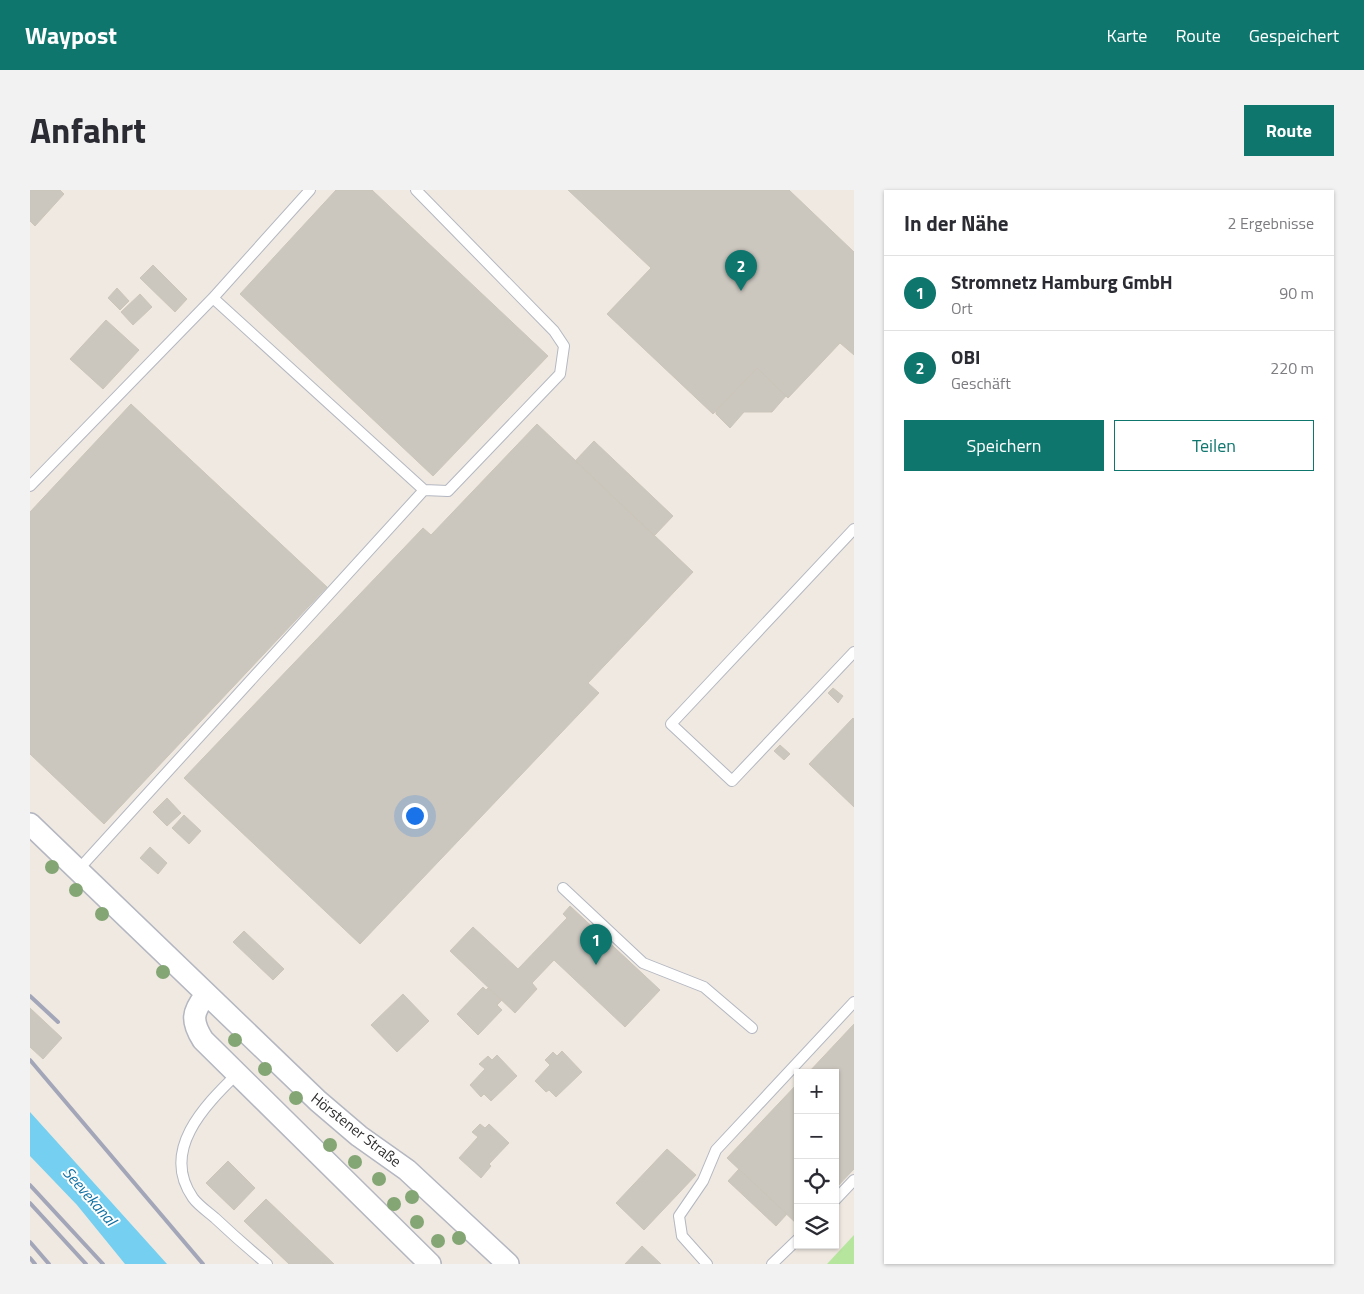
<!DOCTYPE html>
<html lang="de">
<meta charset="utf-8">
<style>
:root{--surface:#fff;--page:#f2f2f3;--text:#2b2b33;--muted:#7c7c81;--line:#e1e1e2;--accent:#0f766e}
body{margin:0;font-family:"Titillium Web",sans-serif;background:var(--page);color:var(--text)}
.controls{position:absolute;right:15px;bottom:15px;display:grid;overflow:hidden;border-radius:0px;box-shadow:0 1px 4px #0004}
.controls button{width:45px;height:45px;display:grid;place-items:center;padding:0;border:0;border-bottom:1px solid var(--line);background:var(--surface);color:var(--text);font:25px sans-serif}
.you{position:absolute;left:384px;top:625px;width:18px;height:18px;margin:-12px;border:4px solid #fff;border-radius:50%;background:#1a73e8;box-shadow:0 0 0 8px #1a73e833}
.badge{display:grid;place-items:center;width:32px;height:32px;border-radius:50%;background:var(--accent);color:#fff;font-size:16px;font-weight:700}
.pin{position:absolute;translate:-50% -41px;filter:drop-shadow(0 1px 2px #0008)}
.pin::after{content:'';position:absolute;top:26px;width:18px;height:15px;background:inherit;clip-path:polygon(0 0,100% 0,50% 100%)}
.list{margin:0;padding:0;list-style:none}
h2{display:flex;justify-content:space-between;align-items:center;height:65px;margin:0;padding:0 20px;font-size:21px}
h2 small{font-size:16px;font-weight:400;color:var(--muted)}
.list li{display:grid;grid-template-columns:32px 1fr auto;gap:15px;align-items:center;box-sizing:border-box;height:75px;padding:0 20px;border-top:1px solid var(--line)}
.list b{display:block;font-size:19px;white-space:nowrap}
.list p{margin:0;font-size:16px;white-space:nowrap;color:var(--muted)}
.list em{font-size:16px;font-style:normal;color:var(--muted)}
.actions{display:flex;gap:10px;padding:15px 20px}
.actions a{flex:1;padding:11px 0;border:1px solid var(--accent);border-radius:0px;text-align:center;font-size:18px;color:var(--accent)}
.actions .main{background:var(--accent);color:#fff}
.icon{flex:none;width:28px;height:28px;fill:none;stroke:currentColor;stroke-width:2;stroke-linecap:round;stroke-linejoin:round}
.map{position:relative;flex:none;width:824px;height:1074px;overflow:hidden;border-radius:0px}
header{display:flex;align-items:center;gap:30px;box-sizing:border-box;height:70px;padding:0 25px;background:var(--accent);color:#fff}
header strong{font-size:24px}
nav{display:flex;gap:28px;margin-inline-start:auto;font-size:18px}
.intro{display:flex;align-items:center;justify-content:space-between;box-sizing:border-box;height:120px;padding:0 30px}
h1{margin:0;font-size:35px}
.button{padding:12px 22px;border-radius:0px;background:var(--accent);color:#fff;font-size:18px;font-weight:700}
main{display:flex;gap:30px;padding:0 30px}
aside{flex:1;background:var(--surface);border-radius:0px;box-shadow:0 1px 4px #0004}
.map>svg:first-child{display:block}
.green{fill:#b6e59e}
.water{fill:#75cff0}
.building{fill:#cbc7bf;stroke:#cbc5ba}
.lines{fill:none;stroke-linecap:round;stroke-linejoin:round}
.service-casing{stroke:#b4b7c1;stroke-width:12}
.minor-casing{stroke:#b4b7c1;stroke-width:24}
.service{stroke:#fff;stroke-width:10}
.minor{stroke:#fff;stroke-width:21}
.rail{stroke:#a3a6b8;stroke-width:4}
.tree{fill:#84a574}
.labels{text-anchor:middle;stroke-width:4;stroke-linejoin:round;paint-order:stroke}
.street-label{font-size:15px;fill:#2e2e2e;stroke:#fff}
.water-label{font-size:16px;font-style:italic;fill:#0d6fa3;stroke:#fff}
</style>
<header>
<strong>Waypost</strong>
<nav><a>Karte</a><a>Route</a><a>Gespeichert</a></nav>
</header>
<div class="intro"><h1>Anfahrt</h1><a class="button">Route</a></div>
<main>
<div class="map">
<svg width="824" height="1074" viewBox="0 0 824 1074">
<rect width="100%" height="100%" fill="#efe9e1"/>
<path class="green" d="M824,1045V1074H797Z"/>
<path class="water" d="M0,922L137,1074H95L47,1015L0,966Z"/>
<path class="building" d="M0,0H30L34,4L5,36L0,31Z
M306,0H342L518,166L403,286L210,104Z
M538,0H759L824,62V165L810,153L758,208L727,178L683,224L577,124L621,78Z
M123,75L157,109L145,122L110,88Z
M87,98L99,111L90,120L78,108Z
M110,104L122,117L103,135L91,122Z
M76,130L109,160L73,199L40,169Z
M727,178L756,206L742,222H714L700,238L686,224V221Z
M101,214L297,397L74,634L0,564V322Z
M507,234L663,382L558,493L569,503L330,754L154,588L393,338L401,345Z
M564,251L643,326L624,346L545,271Z
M803,498L813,506L808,513L798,503Z
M823,528L824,529V617L779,574Z
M750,555L760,564L754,570L744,561Z
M137,608L151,623L137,636L123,622Z
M154,625L171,641L159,654L142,638Z
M120,657L137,673L128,684L110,668Z
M540,716L630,800L595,837L524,770L502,793L507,799L485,823L420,761L443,737L488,779L537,728L533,724Z
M214,741L254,779L243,790L203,752Z
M453,797L456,800L458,798L472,810L467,815L472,820L448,845L427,824Z
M373,804L399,831L367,862L341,835Z
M0,818L32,848L13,869L0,857Z
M824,834V979L805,999V883H778Z
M532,861L552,882L526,907L519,900L516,902L505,891L520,875L515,870L523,862L527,866Z
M467,865L487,886L461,911L454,904L451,907L440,895L455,879L449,874L458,866L462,870Z
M768,893V1035L697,968Z
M450,934L455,938L459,934L479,953L459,974L461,976L451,988L429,968L448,947L442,942Z
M637,959L666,985L614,1040L586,1013Z
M198,971L225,998L204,1020L176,993Z
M709,979L757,1024L746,1036L698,991Z
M236,1009L304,1074H259L214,1031Z
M612,1056L631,1074H595Z"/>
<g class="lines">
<g class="service-casing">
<path id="service" d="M183,108L394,300L418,301L530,184L534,156L524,141L386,0
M0,296L183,108L280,0
M824,339L641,534L702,591L824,462
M48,680L394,300
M533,698L613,773L674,797L722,838
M207,884C174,916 130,961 163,1008C168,1015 178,1022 185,1028C202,1044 219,1059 237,1074
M805,1010L824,990
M677,1074L652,1046L649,1026L673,991L686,960L824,812
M742,1074L768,1049"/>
</g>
<g class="minor-casing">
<path id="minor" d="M0,634L288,911L329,946L377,980L478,1074
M176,805C162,822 161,831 173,850L400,1074"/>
</g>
<use href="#service" class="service"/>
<use href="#minor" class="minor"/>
<path class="rail" d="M0,806L28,832
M0,870L173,1074
M0,995L73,1074
M0,1013L56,1074
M0,1052L19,1074
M0,1068L5,1074"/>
</g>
<g class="tree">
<circle cx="22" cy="677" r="7"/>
<circle cx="46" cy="700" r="7"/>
<circle cx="72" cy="724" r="7"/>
<circle cx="133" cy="782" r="7"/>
<circle cx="205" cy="850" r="7"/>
<circle cx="235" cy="879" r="7"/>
<circle cx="266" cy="908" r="7"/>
<circle cx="300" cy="955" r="7"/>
<circle cx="325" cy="972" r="7"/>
<circle cx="349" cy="989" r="7"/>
<circle cx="382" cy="1007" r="7"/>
<circle cx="364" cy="1014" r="7"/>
<circle cx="387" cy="1032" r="7"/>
<circle cx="429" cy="1048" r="7"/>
<circle cx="408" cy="1051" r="7"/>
</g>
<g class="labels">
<g class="street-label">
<text transform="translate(326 940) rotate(38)" y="5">Hörstener Straße</text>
</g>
<g class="water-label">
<text transform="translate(60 1006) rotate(49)" y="6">Seevekanal</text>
</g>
</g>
</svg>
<div class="controls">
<button>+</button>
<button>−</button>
<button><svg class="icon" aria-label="locate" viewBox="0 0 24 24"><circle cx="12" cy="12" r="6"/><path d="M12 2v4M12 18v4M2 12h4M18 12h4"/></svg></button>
<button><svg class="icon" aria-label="layers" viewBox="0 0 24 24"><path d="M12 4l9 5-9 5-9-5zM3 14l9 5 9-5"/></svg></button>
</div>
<div class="you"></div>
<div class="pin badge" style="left:566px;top:775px">1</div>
<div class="pin badge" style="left:711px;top:101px">2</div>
</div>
<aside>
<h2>In der Nähe<small>2 Ergebnisse</small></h2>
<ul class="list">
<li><span class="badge">1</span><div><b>Stromnetz Hamburg GmbH</b><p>Ort</p></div><em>90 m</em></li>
<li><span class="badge">2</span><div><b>OBI</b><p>Geschäft</p></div><em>220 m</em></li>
</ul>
<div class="actions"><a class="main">Speichern</a><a>Teilen</a></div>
</aside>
</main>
